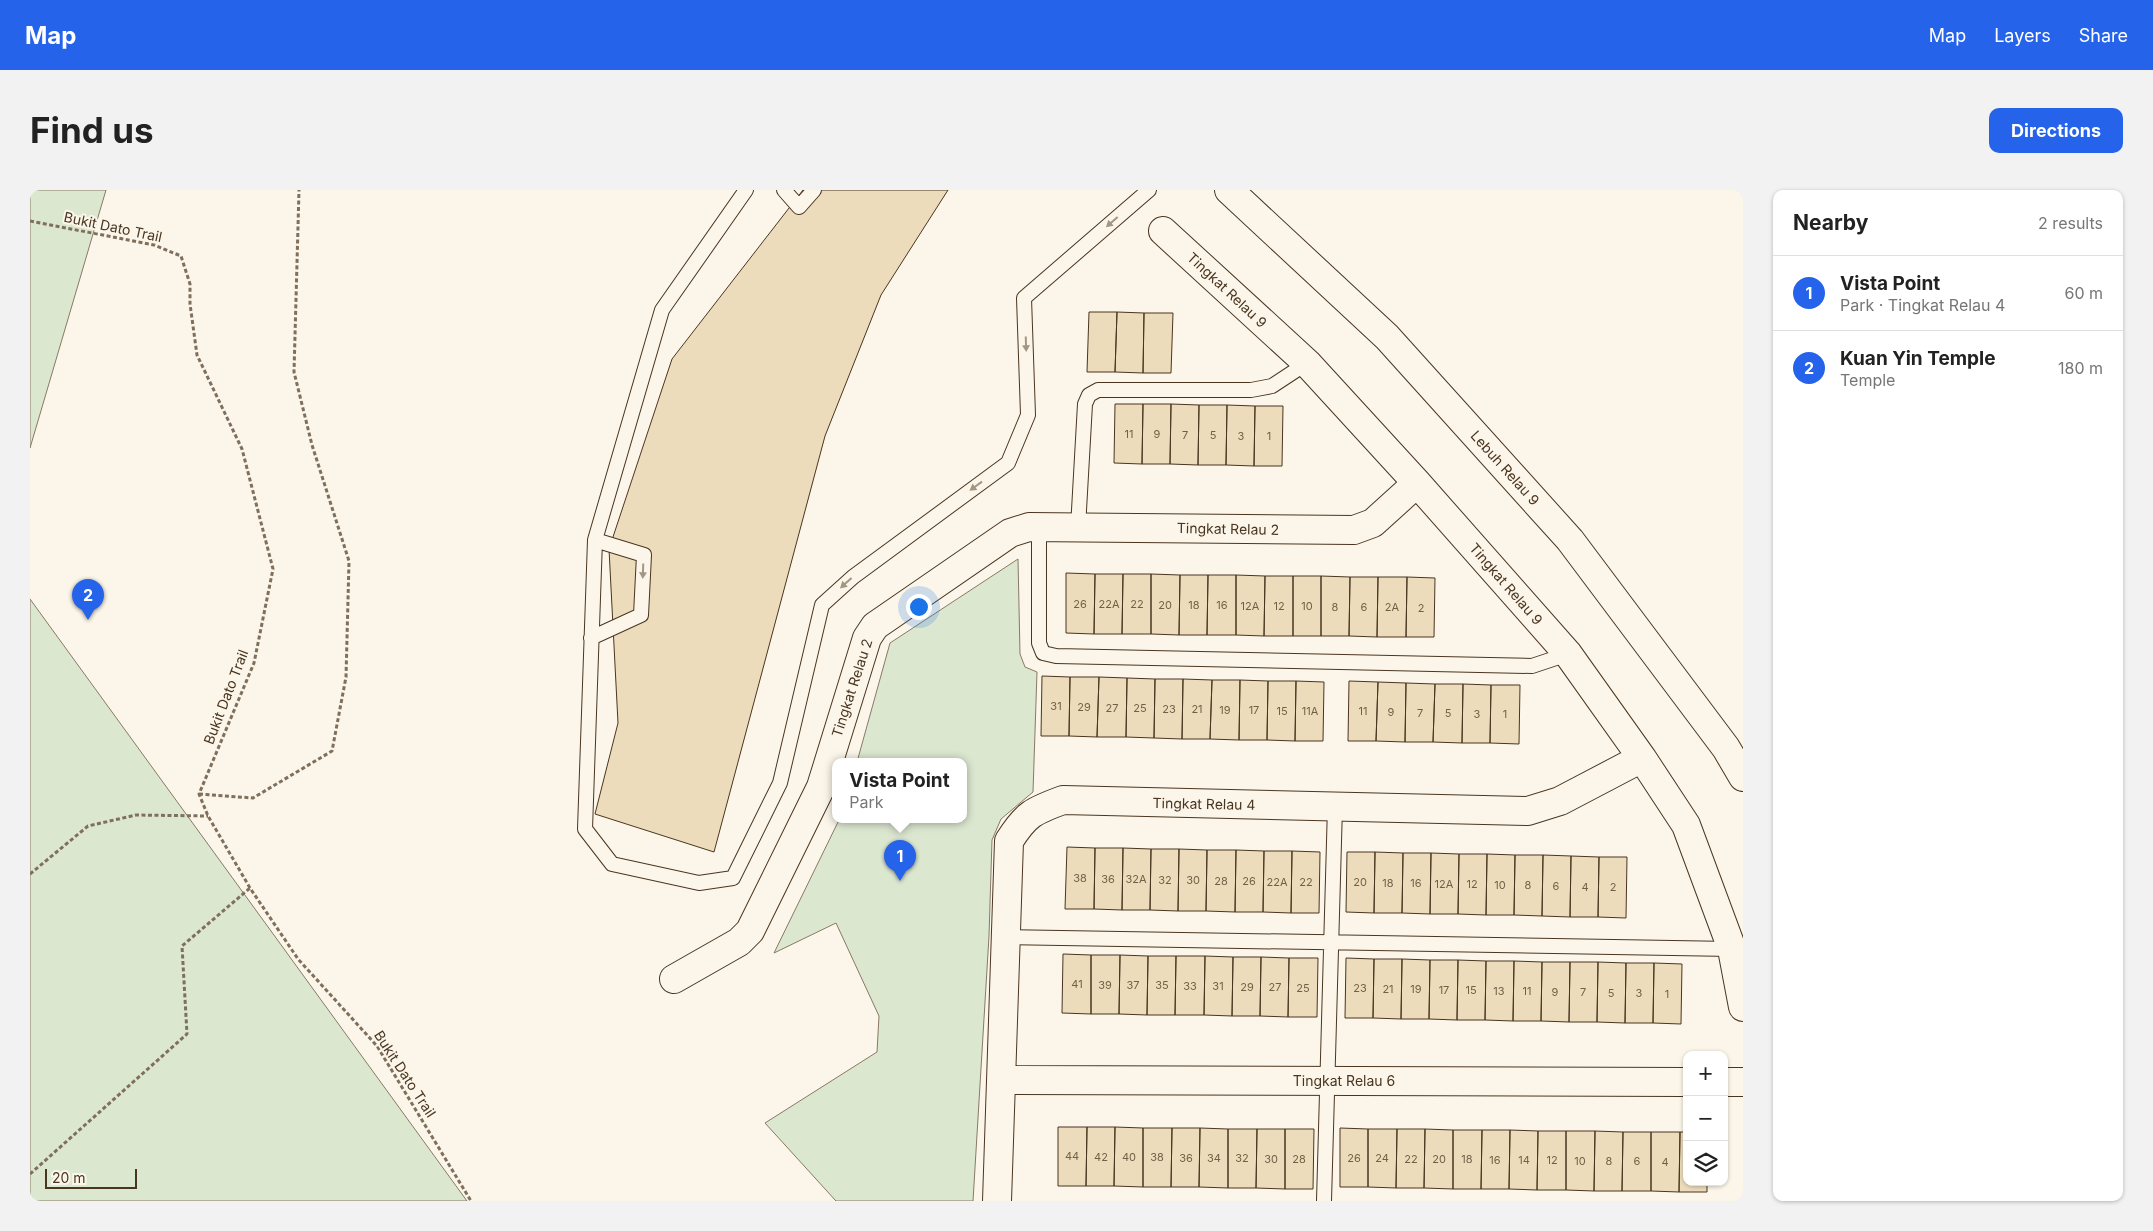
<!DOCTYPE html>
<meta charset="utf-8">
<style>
:root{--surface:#fff;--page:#f2f2f2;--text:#222;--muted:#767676;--line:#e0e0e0;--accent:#2563eb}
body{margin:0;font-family:Inter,sans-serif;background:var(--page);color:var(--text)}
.controls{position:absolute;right:15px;bottom:15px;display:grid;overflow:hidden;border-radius:10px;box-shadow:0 1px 4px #0004}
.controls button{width:45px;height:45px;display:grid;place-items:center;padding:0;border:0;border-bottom:1px solid var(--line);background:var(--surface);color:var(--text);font:25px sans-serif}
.scale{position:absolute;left:15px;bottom:12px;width:92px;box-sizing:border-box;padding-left:5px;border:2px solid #4a3520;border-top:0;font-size:14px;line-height:18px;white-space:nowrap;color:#4a3520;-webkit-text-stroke:4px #fbf6e9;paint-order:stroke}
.you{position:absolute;left:888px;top:416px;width:18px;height:18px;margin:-12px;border:4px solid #fff;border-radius:50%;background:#1a73e8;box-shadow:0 0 0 8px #1a73e833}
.badge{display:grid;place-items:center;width:32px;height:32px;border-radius:50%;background:var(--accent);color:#fff;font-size:16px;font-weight:700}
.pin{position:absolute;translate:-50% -41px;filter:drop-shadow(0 1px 2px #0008)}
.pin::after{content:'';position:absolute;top:26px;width:18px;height:15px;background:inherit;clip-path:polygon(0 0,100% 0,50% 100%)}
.popup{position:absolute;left:802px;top:568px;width:135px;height:65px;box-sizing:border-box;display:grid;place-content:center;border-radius:10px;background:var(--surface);filter:drop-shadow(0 1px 4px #0005);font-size:16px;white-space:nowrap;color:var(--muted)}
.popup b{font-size:19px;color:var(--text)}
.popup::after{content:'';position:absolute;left:50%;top:100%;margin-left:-10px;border:10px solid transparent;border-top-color:var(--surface)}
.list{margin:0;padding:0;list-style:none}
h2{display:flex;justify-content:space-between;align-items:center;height:65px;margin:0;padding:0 20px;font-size:21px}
h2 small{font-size:16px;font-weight:400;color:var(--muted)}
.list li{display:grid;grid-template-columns:32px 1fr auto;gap:15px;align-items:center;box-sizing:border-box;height:75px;padding:0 20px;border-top:1px solid var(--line)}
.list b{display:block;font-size:19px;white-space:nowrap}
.list p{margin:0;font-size:16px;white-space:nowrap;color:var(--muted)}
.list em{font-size:16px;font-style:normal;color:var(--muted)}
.icon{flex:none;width:28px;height:28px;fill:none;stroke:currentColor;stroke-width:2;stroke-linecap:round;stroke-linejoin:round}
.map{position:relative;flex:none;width:1713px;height:1011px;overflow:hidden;border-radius:10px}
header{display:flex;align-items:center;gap:30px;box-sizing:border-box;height:70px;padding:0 25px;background:var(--accent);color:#fff}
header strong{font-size:24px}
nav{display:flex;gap:28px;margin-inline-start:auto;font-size:18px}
.intro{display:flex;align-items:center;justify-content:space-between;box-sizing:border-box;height:120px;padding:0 30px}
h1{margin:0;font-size:35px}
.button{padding:12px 22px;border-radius:10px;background:var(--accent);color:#fff;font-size:18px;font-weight:700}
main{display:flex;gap:30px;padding:0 30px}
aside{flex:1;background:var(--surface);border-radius:10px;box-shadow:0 1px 4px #0004}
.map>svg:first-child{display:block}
.green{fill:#dce7d0;stroke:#887966}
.building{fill:#ecdcbc;stroke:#4a3520}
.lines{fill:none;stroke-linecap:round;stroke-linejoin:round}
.lane-casing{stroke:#4a3520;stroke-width:16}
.street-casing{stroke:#4a3520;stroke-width:30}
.path{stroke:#7f6f5c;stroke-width:3;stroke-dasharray:4 2.5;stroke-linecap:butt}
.lane{stroke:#fbf6e9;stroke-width:14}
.street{stroke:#fbf6e9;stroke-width:28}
.oneway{fill:#a29684}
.labels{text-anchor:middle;stroke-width:4;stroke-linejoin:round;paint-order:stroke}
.number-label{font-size:11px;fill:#725f47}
.street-label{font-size:14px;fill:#4a3520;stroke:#fbf6e9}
</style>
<header>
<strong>Map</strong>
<nav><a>Map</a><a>Layers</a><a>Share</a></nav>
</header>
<div class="intro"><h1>Find us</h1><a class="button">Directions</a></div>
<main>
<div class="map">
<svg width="1713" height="1011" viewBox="0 0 1713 1011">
<rect width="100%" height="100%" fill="#fbf6e9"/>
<path class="green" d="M0,0H76L0,258Z
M988,369L990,464L995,477L1007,482L1003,602L971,629L962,650L959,746L943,1011H806L735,933L847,862L849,826L806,733L744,763L809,630H934V572H827L860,453Z
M0,409L437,1011H0Z"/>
<path class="building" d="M773,0H918L851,105L795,246L684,662L565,624L588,533L579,359L642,169Z
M1059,122H1087L1085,182H1057Z
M1087,122L1114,123L1113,183L1085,182Z
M1114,123H1143L1141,183H1113Z
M1085,214H1113L1112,274L1084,273Z
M1113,214H1141L1140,274H1112Z
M1141,214L1169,215L1168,275L1140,274Z
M1169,215H1197L1196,275H1168Z
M1197,215L1225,216L1224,276L1196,275Z
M1225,216H1253L1252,276H1224Z
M1036,383L1065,384L1064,444L1036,443Z
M1065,384H1093L1092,444H1064Z
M1093,384H1121V444H1092Z
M1121,384L1150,385L1149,445L1121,444Z
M1150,385H1178L1177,445H1149Z
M1178,385H1206V445H1177Z
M1206,385L1235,386L1234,446L1206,445Z
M1235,386H1263V446H1234Z
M1263,386H1291V446H1263Z
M1291,386L1320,387L1319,446H1291Z
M1320,387H1348L1347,447L1319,446Z
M1348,387H1377L1376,447H1347Z
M1377,387L1405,388L1404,447H1376Z
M1012,486L1040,487L1039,546H1011Z
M1040,487H1069L1067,547L1039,546Z
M1069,487L1097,488L1096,547H1067Z
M1097,488L1125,489L1124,548L1096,547Z
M1125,489H1153L1152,549L1124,548Z
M1153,489L1182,490L1180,549H1152Z
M1182,490H1210L1209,550L1180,549Z
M1210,490L1238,491L1237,550H1209Z
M1238,491H1266L1265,551L1237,550Z
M1266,491L1294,492L1293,551H1265Z
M1319,491L1348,492L1346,551H1318Z
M1348,492L1376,493L1375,552L1346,551Z
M1376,493L1405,494L1403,552H1375Z
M1405,494H1433L1432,553L1403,552Z
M1433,494L1461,495L1460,553H1432Z
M1461,495H1490L1489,554L1460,553Z
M1037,657L1065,658L1064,719H1035Z
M1065,658H1093L1092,720L1064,719Z
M1093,658L1121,659L1120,720H1092Z
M1121,659H1149L1148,721L1120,720Z
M1149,659L1177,660L1176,721H1148Z
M1177,660H1206L1205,722L1176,721Z
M1206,660L1234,661L1233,722H1205Z
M1234,661H1262L1261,723L1233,722Z
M1262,661L1290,662L1289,723H1261Z
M1317,662H1345L1344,723L1316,722Z
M1345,662L1373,663L1372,723H1344Z
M1373,663H1401L1400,724L1372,723Z
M1401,663L1429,664L1428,724H1400Z
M1429,664H1457L1456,725L1428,724Z
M1457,664L1485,665L1484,725H1456Z
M1485,665H1513L1512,726L1484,725Z
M1513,665L1541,666L1540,727L1512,726Z
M1541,666L1569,667L1568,727H1540Z
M1569,667H1597L1596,728L1568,727Z
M1033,764L1061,765V824L1032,823Z
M1061,765H1090L1089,824H1061Z
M1090,765L1118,766L1117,825L1089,824Z
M1118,766H1146L1145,825H1117Z
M1146,766H1175L1174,825H1145Z
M1175,766L1203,767L1202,826L1174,825Z
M1203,767H1231L1230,826H1202Z
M1231,767L1259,768L1258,827L1230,826Z
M1259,768H1288L1287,827H1258Z
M1316,768L1344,769L1343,828H1315Z
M1344,769H1372L1371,829L1343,828Z
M1372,769L1400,770L1399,829H1371Z
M1400,770H1428L1427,830L1399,829Z
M1428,770L1456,771L1455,830H1427Z
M1456,771H1484L1483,831L1455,830Z
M1484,771L1512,772L1511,831H1483Z
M1512,772H1540L1539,832L1511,831Z
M1540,772H1568L1567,832H1539Z
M1568,772L1596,773L1595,833L1567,832Z
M1596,773H1624L1623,833H1595Z
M1624,773L1652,774L1651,834L1623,833Z
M1028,937H1057L1056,996H1028Z
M1057,937H1085L1084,996H1056Z
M1085,937L1113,938V997L1084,996Z
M1113,938H1142L1141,997H1113Z
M1142,938H1170L1169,997H1141Z
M1170,938L1198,939V998L1169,997Z
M1310,938L1338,939V997H1310Z
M1198,939H1227L1226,998H1198Z
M1227,939H1255V999L1226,998Z
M1255,939H1284L1283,999H1255Z
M1338,939H1367L1366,998L1338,997Z
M1367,939H1395L1394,998H1366Z
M1395,939L1423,940V999L1394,998Z
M1423,940H1452L1451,999H1423Z
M1452,940H1480L1479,999H1451Z
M1480,940L1508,941L1507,1000L1479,999Z
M1508,941H1536V1000H1507Z
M1536,941H1565L1564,1001L1536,1000Z
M1565,941L1593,942L1592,1001H1564Z
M1593,942H1621V1001H1592Z
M1621,942H1650L1649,1002L1621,1001Z
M1650,942H1657V992H1677V1002H1649Z"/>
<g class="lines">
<g class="lane-casing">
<path id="lane" d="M716,0L632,120L565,350L555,639L582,674L669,693L703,688L750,593L792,415L823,387L978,273L998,225L994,108L1119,0
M754,0L769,17L784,0
M1009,337V453L1013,463L1026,466L1502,476L1538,464
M1048,338L1055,214L1059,205L1068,200H1221L1242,196L1277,173
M561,448L611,425L614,365L565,350
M976,747L1702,759
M1294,1011L1305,616"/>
</g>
<g class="street-casing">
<path id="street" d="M1199,0L1357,147L1540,350L1696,558L1713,587
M1133,41L1277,173L1387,293L1538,464L1612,568L1656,635L1702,759L1713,817
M644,789L709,752L720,741L791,597L837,448L845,436L980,343L999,337L1324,340L1343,333L1387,293
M971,890L1657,892
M1694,892H1713
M967,1011L979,651C996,624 1003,621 1033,610L1498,621L1530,611L1612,568"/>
</g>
<path class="path" d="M0,31L124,55L151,66L160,94V114L167,165L212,259L243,379L224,473L169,604L178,626L220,698L268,769L347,856L441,1011
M169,604L223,608L302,561L316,487L319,371L282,255L264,182L269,0
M0,684L58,636L106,625L178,626
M0,984L157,844L152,756L220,698"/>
<use href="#lane" class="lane"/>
<use href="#street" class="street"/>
</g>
<defs><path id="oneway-solid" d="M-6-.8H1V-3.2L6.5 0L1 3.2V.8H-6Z" transform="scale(1.25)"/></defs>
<g class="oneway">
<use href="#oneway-solid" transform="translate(1082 32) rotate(139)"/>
<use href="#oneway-solid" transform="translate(996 154) rotate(88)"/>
<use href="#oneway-solid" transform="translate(946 296) rotate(144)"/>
<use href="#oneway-solid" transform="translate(613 381) rotate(92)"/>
<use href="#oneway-solid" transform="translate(816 393) rotate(138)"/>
</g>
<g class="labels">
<g class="number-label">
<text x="1099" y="248">11</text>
<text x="1127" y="248">9</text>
<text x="1155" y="249">7</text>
<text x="1183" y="249">5</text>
<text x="1211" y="250">3</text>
<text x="1239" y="250">1</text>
<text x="1050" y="418">26</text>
<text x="1079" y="418">22A</text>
<text x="1107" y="418">22</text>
<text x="1135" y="419">20</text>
<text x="1164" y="419">18</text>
<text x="1192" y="419">16</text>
<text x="1220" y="420">12A</text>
<text x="1249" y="420">12</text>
<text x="1277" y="420">10</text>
<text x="1305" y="421">8</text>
<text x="1334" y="421">6</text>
<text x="1362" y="421">2A</text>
<text x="1391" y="422">2</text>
<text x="1026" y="520">31</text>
<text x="1054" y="521">29</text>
<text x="1082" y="522">27</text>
<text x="1110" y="522">25</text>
<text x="1139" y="523">23</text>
<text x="1167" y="523">21</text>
<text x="1195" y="524">19</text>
<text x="1224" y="524">17</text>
<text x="1252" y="525">15</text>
<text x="1280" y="525">11A</text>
<text x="1333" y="525">11</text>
<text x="1361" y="526">9</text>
<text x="1390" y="527">7</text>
<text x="1418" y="527">5</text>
<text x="1447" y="528">3</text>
<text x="1475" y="528">1</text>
<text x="1050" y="692">38</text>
<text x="1078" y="693">36</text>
<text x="1106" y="693">32A</text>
<text x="1135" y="694">32</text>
<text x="1163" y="694">30</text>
<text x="1191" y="695">28</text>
<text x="1219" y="695">26</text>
<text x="1247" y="696">22A</text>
<text x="1276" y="696">22</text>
<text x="1330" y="696">20</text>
<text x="1358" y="697">18</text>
<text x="1386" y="697">16</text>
<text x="1414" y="698">12A</text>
<text x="1442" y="698">12</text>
<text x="1470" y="699">10</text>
<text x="1498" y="699">8</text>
<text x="1526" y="700">6</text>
<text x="1555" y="701">4</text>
<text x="1583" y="701">2</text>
<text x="1047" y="798">41</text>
<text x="1075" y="799">39</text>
<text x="1103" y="799">37</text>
<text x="1132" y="799">35</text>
<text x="1160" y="800">33</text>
<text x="1188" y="800">31</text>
<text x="1217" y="801">29</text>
<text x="1245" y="801">27</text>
<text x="1273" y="802">25</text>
<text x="1330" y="802">23</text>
<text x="1358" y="803">21</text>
<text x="1386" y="803">19</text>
<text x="1414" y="804">17</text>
<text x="1441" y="804">15</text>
<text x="1469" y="805">13</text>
<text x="1497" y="805">11</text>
<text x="1525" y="806">9</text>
<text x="1553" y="806">7</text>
<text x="1581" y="807">5</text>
<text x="1609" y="807">3</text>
<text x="1637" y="808">1</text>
<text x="1042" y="970">44</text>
<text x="1071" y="971">42</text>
<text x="1099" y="971">40</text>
<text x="1127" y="971">38</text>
<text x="1156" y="972">36</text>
<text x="1184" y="972">34</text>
<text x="1212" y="972">32</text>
<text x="1324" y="972">26</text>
<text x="1352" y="972">24</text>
<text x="1241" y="973">30</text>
<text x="1269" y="973">28</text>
<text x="1381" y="973">22</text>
<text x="1409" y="973">20</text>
<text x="1437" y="973">18</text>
<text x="1465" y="974">16</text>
<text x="1494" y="974">14</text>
<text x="1522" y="974">12</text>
<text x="1550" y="975">10</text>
<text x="1579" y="975">8</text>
<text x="1607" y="975">6</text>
<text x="1635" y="976">4</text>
</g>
<g class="street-label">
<text transform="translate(83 37) rotate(12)" y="5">Bukit Dato Trail</text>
<text transform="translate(1197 100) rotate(43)" y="5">Tingkat Relau 9</text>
<text transform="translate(1475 278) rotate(48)" y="5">Lebuh Relau 9</text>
<text transform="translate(1198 339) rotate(1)" y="5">Tingkat Relau 2</text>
<text transform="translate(1476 394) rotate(49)" y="5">Tingkat Relau 9</text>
<text transform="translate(822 498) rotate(-72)" y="5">Tingkat Relau 2</text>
<text transform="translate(196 507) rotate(-69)" y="5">Bukit Dato Trail</text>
<text transform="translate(1174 614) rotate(1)" y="5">Tingkat Relau 4</text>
<text transform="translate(375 884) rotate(57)" y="5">Bukit Dato Trail</text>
<text x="1314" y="896">Tingkat Relau 6</text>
</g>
</g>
</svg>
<div class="controls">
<button>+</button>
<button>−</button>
<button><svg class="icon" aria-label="layers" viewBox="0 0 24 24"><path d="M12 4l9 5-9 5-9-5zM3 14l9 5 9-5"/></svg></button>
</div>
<div class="scale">20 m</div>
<div class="you"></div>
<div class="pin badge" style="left:870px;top:691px">1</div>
<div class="popup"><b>Vista Point</b>Park</div>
<div class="pin badge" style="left:58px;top:430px">2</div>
</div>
<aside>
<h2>Nearby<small>2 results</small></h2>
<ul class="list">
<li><span class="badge">1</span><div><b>Vista Point</b><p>Park · Tingkat Relau 4</p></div><em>60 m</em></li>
<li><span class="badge">2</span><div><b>Kuan Yin Temple</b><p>Temple</p></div><em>180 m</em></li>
</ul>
</aside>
</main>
